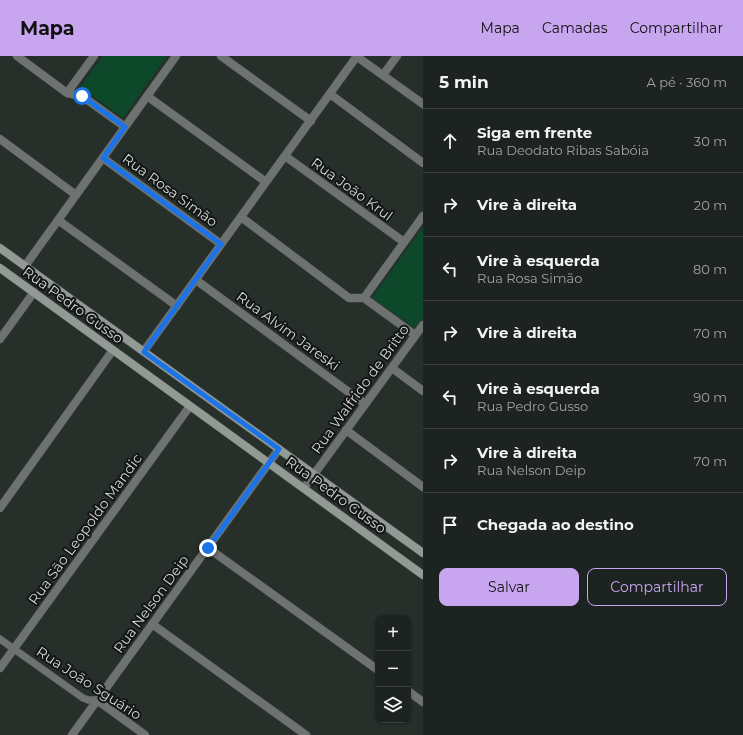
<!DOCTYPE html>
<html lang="pt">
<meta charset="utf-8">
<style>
:root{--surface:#1d2320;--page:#2a2f2d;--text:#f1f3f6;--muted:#a0a4a5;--line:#3b403e;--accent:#c8a6ef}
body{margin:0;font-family:Montserrat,sans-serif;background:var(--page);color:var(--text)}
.controls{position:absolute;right:12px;bottom:12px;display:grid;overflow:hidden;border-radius:8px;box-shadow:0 1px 3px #0004}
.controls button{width:36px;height:36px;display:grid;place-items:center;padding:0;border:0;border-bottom:1px solid var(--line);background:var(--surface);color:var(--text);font:20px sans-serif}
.stop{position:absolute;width:12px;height:12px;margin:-9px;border:3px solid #1a73e8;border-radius:50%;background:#fff}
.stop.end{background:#1a73e8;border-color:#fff;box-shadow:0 1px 4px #0008}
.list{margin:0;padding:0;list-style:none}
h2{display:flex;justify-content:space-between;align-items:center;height:52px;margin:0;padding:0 16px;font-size:17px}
h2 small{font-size:13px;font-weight:400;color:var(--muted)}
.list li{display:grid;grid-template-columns:26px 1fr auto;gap:12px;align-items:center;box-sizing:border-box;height:64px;padding:0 16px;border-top:1px solid var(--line)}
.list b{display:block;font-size:15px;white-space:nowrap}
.list p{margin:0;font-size:13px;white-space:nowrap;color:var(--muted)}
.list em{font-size:13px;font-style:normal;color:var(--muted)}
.actions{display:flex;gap:8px;padding:12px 16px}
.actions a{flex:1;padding:9px 0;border:1px solid var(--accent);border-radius:8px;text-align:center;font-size:14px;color:var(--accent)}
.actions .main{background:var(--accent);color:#111}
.icon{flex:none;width:22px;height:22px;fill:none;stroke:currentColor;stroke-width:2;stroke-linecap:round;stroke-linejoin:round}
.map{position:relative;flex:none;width:423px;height:679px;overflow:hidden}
header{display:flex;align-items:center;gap:24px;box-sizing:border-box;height:56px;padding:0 20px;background:var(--accent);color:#111}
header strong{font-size:19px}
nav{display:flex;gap:22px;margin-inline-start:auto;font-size:14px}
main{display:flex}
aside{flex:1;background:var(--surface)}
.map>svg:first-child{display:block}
.green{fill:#0d482a}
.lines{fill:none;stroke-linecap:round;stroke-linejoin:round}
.service-casing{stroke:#424a45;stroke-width:8}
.minor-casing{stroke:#424a45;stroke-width:9}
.secondary-casing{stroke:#424a45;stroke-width:9}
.service{stroke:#6e7270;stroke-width:7}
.minor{stroke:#6e7270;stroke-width:8}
.secondary{stroke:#939a95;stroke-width:8}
.route{stroke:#1a73e8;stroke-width:5}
.labels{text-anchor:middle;stroke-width:4;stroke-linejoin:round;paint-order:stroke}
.street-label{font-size:14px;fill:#d2d7d4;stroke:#131614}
</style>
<header>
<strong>Mapa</strong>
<nav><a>Mapa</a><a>Camadas</a><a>Compartilhar</a></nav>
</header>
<main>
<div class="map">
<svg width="423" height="679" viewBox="0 0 423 679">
<rect width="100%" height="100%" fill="#272f2a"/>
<path class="green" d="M103,0H167L123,62L80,31Z
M423,171V262L415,272L372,242Z"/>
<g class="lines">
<g class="service-casing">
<path id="service" d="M0,583L83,642L88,644H97"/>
</g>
<g class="minor-casing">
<path id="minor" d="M17,0L67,37L82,40L125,71
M221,0L311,65
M356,0L423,48
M383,19L397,0
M67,37L94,0
M330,38L423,107
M147,40L266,126
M0,83L76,139
M285,100L404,186
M103,102L221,188
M241,161L349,242H364L415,279
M58,164L177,250
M25,210L176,0
M196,224L365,348
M364,242L423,160
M0,283L34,236
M144,295L357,0
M392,312L423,335
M346,374L423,431
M304,432L423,269
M0,452L113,294
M208,492L378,614
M152,568L306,679
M0,612L190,350
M408,635L423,646
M97,644L145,679
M72,679L279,393"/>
</g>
<g class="secondary-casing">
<path id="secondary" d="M0,192L423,497
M0,212L423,519"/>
</g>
<use href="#service" class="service"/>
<use href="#minor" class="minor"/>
<use href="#secondary" class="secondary"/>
</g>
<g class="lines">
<path class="route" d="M82,40L125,71L103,102L221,188L144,296L279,393L208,492"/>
</g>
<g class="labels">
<g class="street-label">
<text transform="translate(352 133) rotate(36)" y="5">Rua João Krul</text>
<text transform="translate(170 134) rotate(36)" y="5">Rua Rosa Simão</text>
<text transform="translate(73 249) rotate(36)" y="5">Rua Pedro Gusso</text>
<text transform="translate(288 275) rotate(36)" y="5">Rua Alvim Jareski</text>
<text transform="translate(360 333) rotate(-54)" y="5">Rua Walfrido de Britto</text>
<text transform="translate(336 439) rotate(36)" y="5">Rua Pedro Gusso</text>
<text transform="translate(85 473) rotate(-54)" y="5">Rua São Leopoldo Mandic</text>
<text transform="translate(151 548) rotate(-54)" y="5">Rua Nelson Deip</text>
<text transform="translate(89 627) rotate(33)" y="5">Rua João Sguário</text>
</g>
</g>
</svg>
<div class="controls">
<button>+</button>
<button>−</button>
<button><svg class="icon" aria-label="layers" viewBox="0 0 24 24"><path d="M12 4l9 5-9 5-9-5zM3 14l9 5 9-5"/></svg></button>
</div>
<div class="stop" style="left:82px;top:40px"></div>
<div class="stop end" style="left:208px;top:492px"></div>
</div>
<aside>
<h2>5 min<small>A pé · 360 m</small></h2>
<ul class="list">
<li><svg class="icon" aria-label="ahead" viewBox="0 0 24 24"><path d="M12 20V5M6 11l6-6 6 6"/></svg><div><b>Siga em frente</b><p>Rua Deodato Ribas Sabóia</p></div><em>30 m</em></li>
<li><svg class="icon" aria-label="right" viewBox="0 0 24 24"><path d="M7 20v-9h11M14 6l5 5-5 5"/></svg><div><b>Vire à direita</b></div><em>20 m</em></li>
<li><svg class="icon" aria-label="left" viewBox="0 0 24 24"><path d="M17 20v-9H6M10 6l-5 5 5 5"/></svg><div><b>Vire à esquerda</b><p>Rua Rosa Simão</p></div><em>80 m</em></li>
<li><svg class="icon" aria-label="right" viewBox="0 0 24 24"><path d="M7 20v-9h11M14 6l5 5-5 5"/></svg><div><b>Vire à direita</b></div><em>70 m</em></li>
<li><svg class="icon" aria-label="left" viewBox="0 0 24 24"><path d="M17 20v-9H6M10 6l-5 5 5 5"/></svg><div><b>Vire à esquerda</b><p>Rua Pedro Gusso</p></div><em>90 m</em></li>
<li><svg class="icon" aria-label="right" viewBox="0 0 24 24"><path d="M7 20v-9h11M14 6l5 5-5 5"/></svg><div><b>Vire à direita</b><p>Rua Nelson Deip</p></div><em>70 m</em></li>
<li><svg class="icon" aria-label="arrive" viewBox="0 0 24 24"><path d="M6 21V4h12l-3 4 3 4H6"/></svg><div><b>Chegada ao destino</b></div></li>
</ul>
<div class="actions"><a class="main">Salvar</a><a>Compartilhar</a></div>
</aside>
</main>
